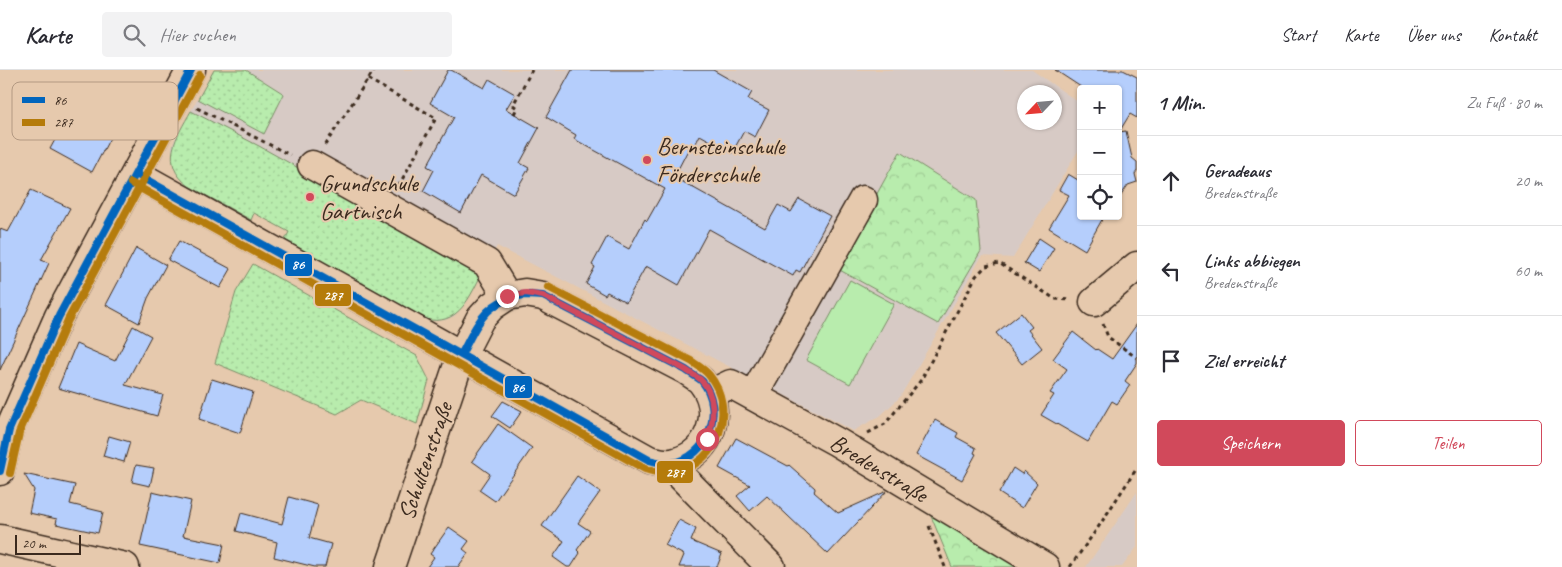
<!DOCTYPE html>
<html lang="de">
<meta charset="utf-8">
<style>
:root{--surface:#fff;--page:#f2f2f3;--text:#2b2b33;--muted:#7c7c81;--line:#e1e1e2;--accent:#d1495b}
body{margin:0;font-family:Caveat,sans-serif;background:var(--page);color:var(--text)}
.controls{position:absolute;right:15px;top:15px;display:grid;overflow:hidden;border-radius:5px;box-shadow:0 1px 4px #0004}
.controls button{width:45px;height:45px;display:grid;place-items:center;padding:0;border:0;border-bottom:1px solid var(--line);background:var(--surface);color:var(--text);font:25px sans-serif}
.compass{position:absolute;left:1017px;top:15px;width:45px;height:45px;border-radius:50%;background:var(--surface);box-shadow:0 1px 4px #0004;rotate:244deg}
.scale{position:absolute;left:15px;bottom:12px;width:66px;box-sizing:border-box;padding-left:5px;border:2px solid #3b2a1e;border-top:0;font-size:14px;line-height:18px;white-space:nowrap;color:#3b2a1e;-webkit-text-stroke:4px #e6c9ad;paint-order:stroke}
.stop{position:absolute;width:15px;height:15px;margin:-11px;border:4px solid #d1495b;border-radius:50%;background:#fff}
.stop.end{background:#d1495b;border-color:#fff;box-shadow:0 1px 5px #0008}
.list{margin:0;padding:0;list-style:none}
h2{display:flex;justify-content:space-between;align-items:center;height:65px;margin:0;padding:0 20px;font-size:21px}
h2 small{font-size:16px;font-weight:400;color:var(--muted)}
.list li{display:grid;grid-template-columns:32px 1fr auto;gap:15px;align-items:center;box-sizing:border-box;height:90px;padding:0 20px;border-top:1px solid var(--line)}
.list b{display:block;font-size:19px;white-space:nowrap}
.list p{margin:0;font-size:16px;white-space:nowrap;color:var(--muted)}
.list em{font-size:16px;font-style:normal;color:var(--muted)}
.actions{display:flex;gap:10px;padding:15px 20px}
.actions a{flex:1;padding:11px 0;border:1px solid var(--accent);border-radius:5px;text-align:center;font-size:18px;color:var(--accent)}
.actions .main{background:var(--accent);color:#fff}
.icon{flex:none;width:28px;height:28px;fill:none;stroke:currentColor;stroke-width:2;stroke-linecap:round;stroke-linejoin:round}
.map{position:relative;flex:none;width:1137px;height:497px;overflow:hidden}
header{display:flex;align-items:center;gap:30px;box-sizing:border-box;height:70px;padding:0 25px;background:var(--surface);border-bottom:1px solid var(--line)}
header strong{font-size:24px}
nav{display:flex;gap:28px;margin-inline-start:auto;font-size:18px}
.search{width:350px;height:45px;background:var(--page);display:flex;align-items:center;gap:12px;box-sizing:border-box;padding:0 18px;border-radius:5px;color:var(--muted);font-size:19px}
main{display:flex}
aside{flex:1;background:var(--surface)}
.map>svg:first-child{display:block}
.built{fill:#d7cac5;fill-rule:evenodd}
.grass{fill:url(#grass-dots);stroke:#7a8b66}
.park{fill:url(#park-crowns);stroke:#7a8b66}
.pitch{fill:#b8ecad;stroke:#7a8b66}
.building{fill:#b5cefc;stroke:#3b2a1e}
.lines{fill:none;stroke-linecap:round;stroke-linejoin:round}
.minor-casing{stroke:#3b2a1e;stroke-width:31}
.path{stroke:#3b2a1e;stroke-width:3;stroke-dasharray:4 4;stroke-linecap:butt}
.minor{stroke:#e6c9ad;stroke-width:28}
.bus-1-casing{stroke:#e6c9ad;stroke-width:11}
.bus-2-casing{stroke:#e6c9ad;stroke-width:11}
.bus-1{stroke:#0065bd;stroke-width:8}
.bus-2{stroke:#b57b0a;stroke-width:8}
.route{stroke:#d1495b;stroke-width:6}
.poi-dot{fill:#d1495b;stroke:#e6c9ad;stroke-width:2}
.labels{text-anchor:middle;stroke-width:4;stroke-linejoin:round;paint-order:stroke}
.poi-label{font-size:24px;fill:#3b2a1e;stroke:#e6c9ad;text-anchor:start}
.street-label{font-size:24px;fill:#3b2a1e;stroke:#e6c9ad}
.key{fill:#e6c9ad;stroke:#b39982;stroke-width:1}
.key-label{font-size:14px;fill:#3b2a1e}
.line-badge{stroke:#e6c9ad;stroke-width:2}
.badge-label{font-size:14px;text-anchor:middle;font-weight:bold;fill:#fff}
</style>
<header>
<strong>Karte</strong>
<div class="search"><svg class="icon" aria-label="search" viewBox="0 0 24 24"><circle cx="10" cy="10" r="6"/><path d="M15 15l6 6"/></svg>Hier suchen</div>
<nav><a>Start</a><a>Karte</a><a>Über uns</a><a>Kontakt</a></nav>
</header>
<main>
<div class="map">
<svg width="1137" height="497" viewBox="0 0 1137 497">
<defs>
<pattern id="grass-dots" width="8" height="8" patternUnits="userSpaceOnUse" patternTransform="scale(1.25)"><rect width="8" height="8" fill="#b8ecad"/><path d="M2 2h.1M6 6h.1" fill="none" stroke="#9fcb94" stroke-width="1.8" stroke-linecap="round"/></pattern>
<pattern id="park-crowns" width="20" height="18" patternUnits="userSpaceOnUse" patternTransform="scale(1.25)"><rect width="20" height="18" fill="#b8ecad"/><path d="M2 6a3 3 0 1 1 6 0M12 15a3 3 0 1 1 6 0" fill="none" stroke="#9fcb94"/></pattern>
</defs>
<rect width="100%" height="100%" fill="#e6c9ad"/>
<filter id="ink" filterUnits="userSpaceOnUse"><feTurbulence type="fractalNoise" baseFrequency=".02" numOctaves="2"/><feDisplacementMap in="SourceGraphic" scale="10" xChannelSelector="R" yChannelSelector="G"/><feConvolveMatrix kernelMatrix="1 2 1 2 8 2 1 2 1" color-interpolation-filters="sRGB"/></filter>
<g filter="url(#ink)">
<path class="built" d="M214,0H1032L1081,34V76L1013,188L982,186L900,327L880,346L853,361L497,176L467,232L454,246L445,250L435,251L416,246L285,170L289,162L254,143L251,150L183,111L177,104L173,96L172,77L176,67ZM1024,22H1054V52H1024Z
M1137,422V477L1122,497H1086Z"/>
<path class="grass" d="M214,0H246L284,24L264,64L198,29Z
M191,41L259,76L483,201C468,231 456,262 416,246L285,170L289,162L254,143L251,150L189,116C158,93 177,66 191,41Z
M253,194L417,286L429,310L417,354L361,330L337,344L215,293L236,222Z"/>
<path class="park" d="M900,82L976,130L981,181L938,254L836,198Z
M926,434L1031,497H952Z"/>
<path class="pitch" d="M850,210L894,234L850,314L806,290Z"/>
<path class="building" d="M448,0H451L484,18L489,9L515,24L506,39L539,58L520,93L529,98L514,124L481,105L461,143L423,121L434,100L427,96L454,47L430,33Z
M572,0H713L752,22L748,29L769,40L755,67L744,61L732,83L700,65L695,75L694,74L691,79L689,78L674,107L765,158L778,135L791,142L799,129L830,146L800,202L796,200L793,206L709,159L679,215L646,196L626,232L607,222L605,225L586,214L595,197L592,195L607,167L629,179L645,149L647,151L665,119L574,69L576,65L546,47Z
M1055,0H1123L1137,7V48L1130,44L1119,62L1126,61L1132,88L1137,92V101L1135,104L1137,112L1128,115L1118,130V19H1084Z
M82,20L123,43L92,102L50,79Z
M1068,104L1078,110L1081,106V146H1104L1085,180L1049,158L1069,125L1059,120Z
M31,120L70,138L41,190L49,193L0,300V159L8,162Z
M1039,168L1054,178L1039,202L1024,193Z
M179,171L231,199L220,218L168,190Z
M136,178L166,195L148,228L139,253L106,235Z
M1021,243L1032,257L1028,260L1042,278L1022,294L996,263Z
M1137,254V293L1125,311L1130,315L1117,334L1112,331L1088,372L1041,345L1054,325L1050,323L1067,299L1053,289L1073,262L1096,280L1097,279L1112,289Z
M133,256L151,266L125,315L163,325L157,346L58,318L76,274L115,291Z
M212,309L253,322L240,363L199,349Z
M503,331L522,341L510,358L492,346Z
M935,350L958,363L956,367L976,378L974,383L976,384L962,410L916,385Z
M498,354L532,378L495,431L479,420L490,404L472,391Z
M109,366L130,372L124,392L103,386Z
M736,368L788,396L789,395L815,418L814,422L838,443L887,421L828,484L767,426L750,441L737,426L750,415L719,398Z
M136,395L154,398L150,416L132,412Z
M1013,398L1022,404L1024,401L1037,413L1022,438L999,423Z
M24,404L75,415L70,434L103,442L98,463L56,454L57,449L29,443L34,420Z
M577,406L600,422L578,453L590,461L577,480L580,483L571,497H567L553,487L564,471L542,456Z
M152,422L191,431L183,466L224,474L220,493L140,476Z
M289,427L318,435L309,468L331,474L325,497H315L274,487L277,472L236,461L241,443L282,454Z
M679,450L696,459L691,471L722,484L717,497H679L684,485L665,475Z
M449,457L469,471L463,479L468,483L458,497H427L434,487L430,484Z"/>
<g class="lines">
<g class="minor-casing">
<path id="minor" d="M312,95L487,193L507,226
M136,104L649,390C658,392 667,395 676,392C712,382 724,340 702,312C698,307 691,304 686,300L543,226L525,223L507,226L492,236L480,249L461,286L390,497
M1094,232L1137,196
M710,324L731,314L837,372L1045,497
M753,326L863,130
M676,392L680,405L771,497
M0,401L9,360L59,246L191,0
M0,469L125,497"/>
</g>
<path class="path" d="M368,9L436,48L399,115
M197,38L290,85
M514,44L517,38L513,35L532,0
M325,75L374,0
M1103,254L1108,267L1137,288
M868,363L885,354L921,310L976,206L986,196L999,193L1055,229L1069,230
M929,456L945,497
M1070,497L1097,459L1137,398"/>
<use href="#minor" class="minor"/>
<g class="bus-1-casing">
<path id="bus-1" d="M136,104L461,285
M525,225L543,226L686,300C691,304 697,307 702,311C725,340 709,387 672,393C664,394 656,392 649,390L461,285C478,253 485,230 525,225Z
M0,401L9,360L59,246L191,0"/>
</g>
<g class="bus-2-casing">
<path id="bus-2" d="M131,113L645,399C655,402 665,405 675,402C719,393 737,339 709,305C704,299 697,295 691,291L548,217
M10,403L19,363L68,250L200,5"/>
</g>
<use href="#bus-1" class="bus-1"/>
<use href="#bus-2" class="bus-2"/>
</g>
</g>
<g class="lines" filter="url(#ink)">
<path class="route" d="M507,226L526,223L543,226L686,300C690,303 696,306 700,309C716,324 715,350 707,369"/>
</g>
<g class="poi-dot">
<circle cx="647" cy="90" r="5"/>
<circle cx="310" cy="127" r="5"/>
</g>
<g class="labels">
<g class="poi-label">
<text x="657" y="84">Bernsteinschule<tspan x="657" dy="28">Förderschule</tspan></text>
<text x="320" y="121">Grundschule<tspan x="320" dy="28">Gartnisch</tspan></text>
</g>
<g class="street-label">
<text transform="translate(425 391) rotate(-71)" y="8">Schultenstraße</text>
<text transform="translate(879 398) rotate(31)" y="8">Bredenstraße</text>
</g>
</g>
<rect x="12" y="12" width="166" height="58" rx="8" class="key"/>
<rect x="22" y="27" width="23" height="6" fill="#0065bd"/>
<rect x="22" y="49" width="23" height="7" fill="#b57b0a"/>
<g class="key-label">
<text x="54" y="35">86</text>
<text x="54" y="57">287</text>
</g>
<g class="line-badge">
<rect x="284" y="183" width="29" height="24" rx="5" fill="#0065bd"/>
<rect x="314" y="213" width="38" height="24" rx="5" fill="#b57b0a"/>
<rect x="504" y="305" width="29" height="24" rx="5" fill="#0065bd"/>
<rect x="656" y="390" width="38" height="24" rx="5" fill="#b57b0a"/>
</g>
<g class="badge-label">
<text x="298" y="199">86</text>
<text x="333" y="230">287</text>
<text x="518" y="322">86</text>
<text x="675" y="407">287</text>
</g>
</svg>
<div class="controls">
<button>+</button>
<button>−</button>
<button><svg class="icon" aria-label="locate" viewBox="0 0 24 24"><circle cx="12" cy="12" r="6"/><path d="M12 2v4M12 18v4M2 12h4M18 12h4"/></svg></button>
</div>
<svg class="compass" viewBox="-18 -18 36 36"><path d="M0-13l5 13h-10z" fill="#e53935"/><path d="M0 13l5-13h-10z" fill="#7c7c81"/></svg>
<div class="scale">20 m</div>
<div class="stop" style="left:707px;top:369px"></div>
<div class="stop end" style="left:507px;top:226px"></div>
</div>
<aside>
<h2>1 Min.<small>Zu Fuß · 80 m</small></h2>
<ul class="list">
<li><svg class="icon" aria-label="ahead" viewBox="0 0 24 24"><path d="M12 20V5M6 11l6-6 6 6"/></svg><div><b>Geradeaus</b><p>Bredenstraße</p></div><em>20 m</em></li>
<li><svg class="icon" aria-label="left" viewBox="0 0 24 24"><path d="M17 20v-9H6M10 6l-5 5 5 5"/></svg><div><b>Links abbiegen</b><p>Bredenstraße</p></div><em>60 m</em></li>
<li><svg class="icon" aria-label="arrive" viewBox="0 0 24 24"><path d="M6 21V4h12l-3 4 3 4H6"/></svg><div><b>Ziel erreicht</b></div></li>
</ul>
<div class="actions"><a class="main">Speichern</a><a>Teilen</a></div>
</aside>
</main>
